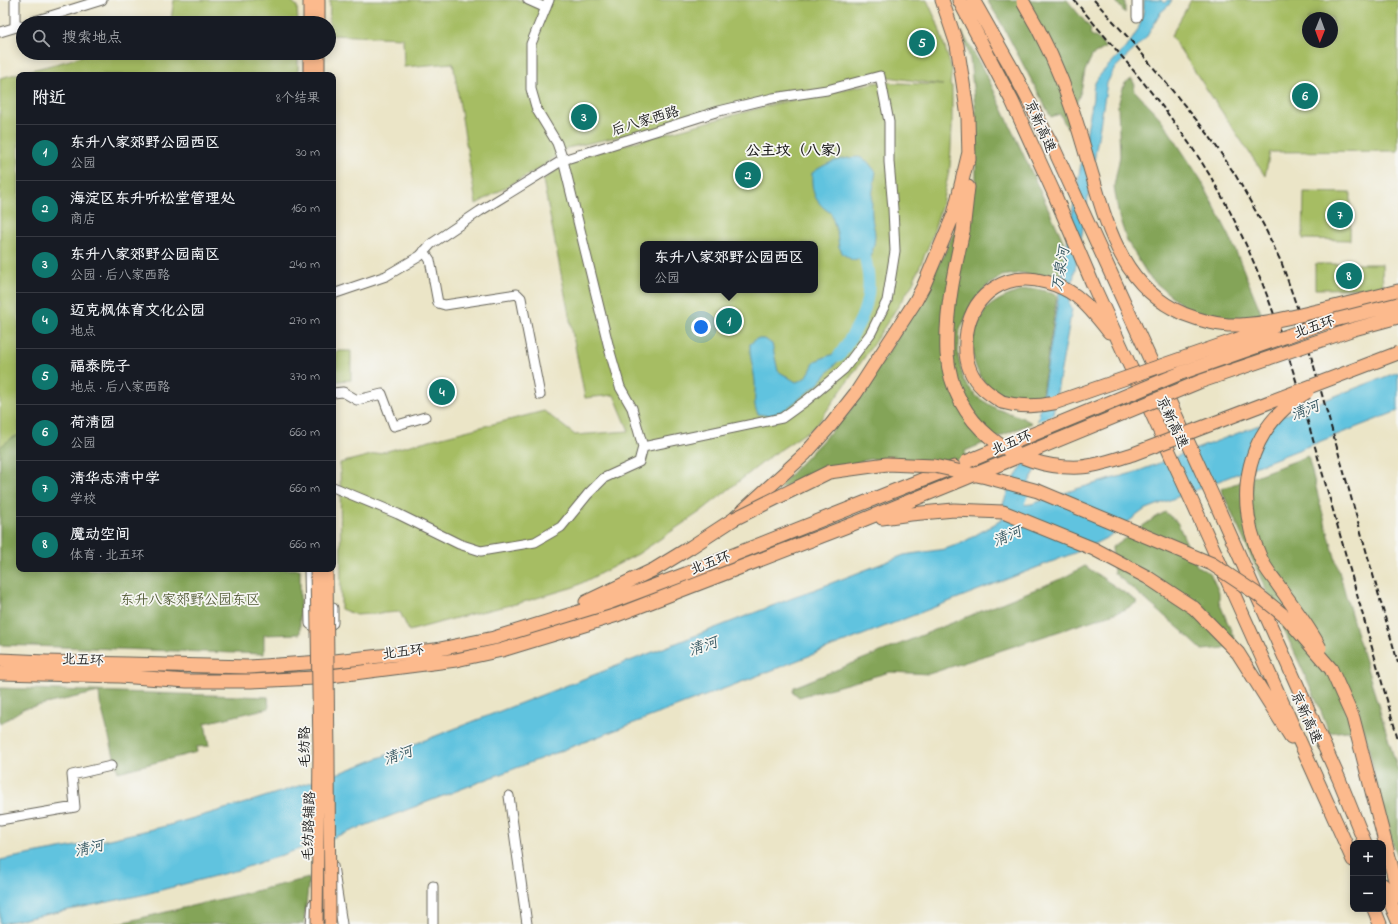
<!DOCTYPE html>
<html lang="zh">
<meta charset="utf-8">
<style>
:root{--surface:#171b24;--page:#20242c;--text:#f1f3f6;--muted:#9ea1a6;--line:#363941;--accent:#0f766e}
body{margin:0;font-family:"Indie Flower","LXGW WenKai TC",sans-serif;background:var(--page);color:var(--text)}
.controls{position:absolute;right:12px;bottom:12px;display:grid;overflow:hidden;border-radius:8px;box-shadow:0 2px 10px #0003}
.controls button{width:36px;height:36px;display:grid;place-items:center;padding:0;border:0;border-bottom:1px solid var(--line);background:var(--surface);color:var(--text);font:20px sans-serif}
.compass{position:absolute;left:1302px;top:12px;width:36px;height:36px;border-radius:50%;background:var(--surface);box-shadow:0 2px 10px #0003;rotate:181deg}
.you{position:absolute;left:701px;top:327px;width:14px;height:14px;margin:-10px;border:3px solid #fff;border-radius:50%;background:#1a73e8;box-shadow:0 0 0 6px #1a73e833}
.badge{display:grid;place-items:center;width:26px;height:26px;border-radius:50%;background:var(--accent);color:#fff;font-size:13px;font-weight:700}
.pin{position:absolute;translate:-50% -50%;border:2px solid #fff;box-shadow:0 1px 4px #0006}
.popup{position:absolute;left:640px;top:241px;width:178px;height:52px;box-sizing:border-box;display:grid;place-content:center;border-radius:8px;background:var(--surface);filter:drop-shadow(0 1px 3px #0005);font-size:13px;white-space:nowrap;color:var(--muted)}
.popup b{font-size:15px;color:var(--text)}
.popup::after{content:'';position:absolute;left:50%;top:100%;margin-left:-8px;border:8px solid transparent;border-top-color:var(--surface)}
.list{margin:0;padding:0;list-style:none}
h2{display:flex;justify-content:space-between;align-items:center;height:52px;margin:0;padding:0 16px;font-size:17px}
h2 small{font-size:13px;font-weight:400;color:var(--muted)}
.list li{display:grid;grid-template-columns:26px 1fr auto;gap:12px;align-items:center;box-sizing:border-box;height:56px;padding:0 16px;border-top:1px solid var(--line)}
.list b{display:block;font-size:15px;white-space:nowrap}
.list p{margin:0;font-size:13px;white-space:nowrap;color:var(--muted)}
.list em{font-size:13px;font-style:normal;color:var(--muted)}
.icon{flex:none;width:22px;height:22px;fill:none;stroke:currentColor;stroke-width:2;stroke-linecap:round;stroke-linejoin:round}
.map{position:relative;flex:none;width:1398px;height:924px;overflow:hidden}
.search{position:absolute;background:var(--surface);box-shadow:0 2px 10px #0003;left:16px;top:16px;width:320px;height:44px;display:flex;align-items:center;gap:10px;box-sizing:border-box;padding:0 14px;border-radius:22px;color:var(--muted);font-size:15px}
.panel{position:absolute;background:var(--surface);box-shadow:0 2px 10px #0003;left:16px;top:72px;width:320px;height:500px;border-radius:8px}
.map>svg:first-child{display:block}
.green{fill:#a6bd63;stroke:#616c40;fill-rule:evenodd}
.forest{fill:#84a459;stroke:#50603a}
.water{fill:#61c3df;stroke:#3e707e}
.pier{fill:#ebe5c7}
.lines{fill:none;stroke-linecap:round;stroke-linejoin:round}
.canal{stroke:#61c3df;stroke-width:7}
.river{stroke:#61c3df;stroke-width:12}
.minor-casing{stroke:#646258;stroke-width:11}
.major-casing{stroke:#646258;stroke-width:13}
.highway-casing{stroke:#646258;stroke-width:15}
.minor{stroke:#fff;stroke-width:9}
.major{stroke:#fcba8d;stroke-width:11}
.highway{stroke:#fcba8d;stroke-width:13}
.rail{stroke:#1c1c1c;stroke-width:2;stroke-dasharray:6 3;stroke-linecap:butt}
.major-bridge-casing{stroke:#646258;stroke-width:13;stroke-linecap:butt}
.highway-bridge-casing{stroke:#646258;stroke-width:15;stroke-linecap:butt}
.major-bridge{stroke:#fcba8d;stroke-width:11}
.highway-bridge{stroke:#fcba8d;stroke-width:13}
.labels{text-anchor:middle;stroke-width:3.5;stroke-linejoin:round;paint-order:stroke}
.street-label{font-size:14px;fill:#1c1c1c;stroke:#f6f6f2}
.park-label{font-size:14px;fill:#535c38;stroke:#f6f6f2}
.neighbourhood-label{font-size:15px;font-weight:bold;fill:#1c1c1c;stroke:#f6f6f2}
.water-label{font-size:15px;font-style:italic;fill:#345660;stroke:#f6f6f2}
</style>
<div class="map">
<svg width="1398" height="924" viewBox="0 0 1398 924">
<rect width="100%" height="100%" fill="#f6f6f2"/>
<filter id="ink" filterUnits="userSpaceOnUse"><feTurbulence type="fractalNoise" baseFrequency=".025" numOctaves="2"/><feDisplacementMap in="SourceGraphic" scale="8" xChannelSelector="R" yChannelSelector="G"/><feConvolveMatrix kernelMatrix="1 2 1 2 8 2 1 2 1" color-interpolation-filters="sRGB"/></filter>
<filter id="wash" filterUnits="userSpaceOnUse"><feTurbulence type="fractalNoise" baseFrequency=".012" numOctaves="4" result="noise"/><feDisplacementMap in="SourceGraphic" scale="16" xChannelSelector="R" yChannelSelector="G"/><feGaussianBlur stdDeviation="0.9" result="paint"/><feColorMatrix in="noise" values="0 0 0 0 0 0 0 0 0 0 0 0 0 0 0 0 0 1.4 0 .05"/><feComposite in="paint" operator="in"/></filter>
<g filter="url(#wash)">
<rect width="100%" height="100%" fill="#ebe5c7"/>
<path class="green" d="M174,0H290L297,6L298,23H163L171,19Z
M330,0H927L937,22L952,70L950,85L952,86V127L950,166L942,204L931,240L912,285L864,358L816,426L771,456L700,512L638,554L574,587L520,603L467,615L409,631L400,612L356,615L341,609L340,463L544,411L575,435L629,431L614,395L585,398L543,180L572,159L774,104L879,82L943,85L888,77L567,148L537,170L476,204L453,63L404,67L403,38L329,35ZM643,244H815V290H643Z
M1191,0H1398V151L1270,152L1265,176L1171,36ZM1308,18H1332V42H1308Z
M89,53H298V75H19V569L0,622V78L67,61Z
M1304,192L1351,193L1350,240L1303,239Z
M1315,264H1382L1383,288L1315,289Z
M336,351H351V380L336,381Z"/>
<path class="forest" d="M987,0H1067L1091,29L1090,34L1101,41L1105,48L1092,56L1085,71L1081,91L1067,128L1060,114L1051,117L1000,21Z
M1115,0H1125V13Z
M962,32L989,80L1066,247L1059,283L1022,273L1002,276L986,287L973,302L960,330L958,356L964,381L977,397L997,409L1021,417L1032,423L965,451L966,456L947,464L916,461L871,459L812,473L775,491L850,411L907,323L944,254L976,185V116L970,59Z
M1132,79L1135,85L1134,90L1161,119L1201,180L1230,237L1262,315L1228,320L1190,312L1149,277L1127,241L1119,217L1114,186L1120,156L1118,106L1121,94L1125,83Z
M1027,289C1039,289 1047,290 1057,296L1041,400C1022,401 1014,402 997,392C994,390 989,388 987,386C971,368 968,340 980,320C982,317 984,312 986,309C997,299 1013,293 1027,289Z
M19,435V569H300V634L264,635V654L0,645V447L12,438Z
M1308,456L1322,511L1355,628L1398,771V862L1384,814L1364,729L1329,733L1319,706L1270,599L1221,489Z
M1165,512L1177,522L1197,566L1210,573L1219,592V602L1238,647L1202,650L1181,630L1114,573L1112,547C1130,536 1146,522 1165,512Z
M1085,566L1138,602L1124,610L929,674L890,672L799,697L793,692L794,687L1063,578Z
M0,688L268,697L269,708L205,723L209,746L196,747L197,752L118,772L100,702L99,692L23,709L0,724Z
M309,878L304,924H116Z"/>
<path class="water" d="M1144,0H1162L1165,3L1167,0H1172L1168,6L1161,12L1146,38L1115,68L1107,83L1082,234L1072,285L1069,303L1070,306L1072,309L1052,419L1042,459L1019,500L1020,505L1032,504L1076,489L1136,472L1398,372V411L1144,510L1108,537L1082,550L752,678L346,833L238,870L142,895L0,924V860L92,843L166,826L249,802L345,771L904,555L945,549L962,543L1003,519L1002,507L1009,488L1016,475L1030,455L1039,416L1073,208L1093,98C1093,93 1093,87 1095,83C1100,73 1108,67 1115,59C1133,41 1144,26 1144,0Z
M859,157L867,161L876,172C873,187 871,201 872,216C872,222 875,229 875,235C875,242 873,249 871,257L852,260L843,254L839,247L837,233L831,213C815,203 811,192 812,173C827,162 841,158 859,157Z
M756,339H765L772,344L778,371L796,382C808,379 810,371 815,361L836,353L839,356L838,361L818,384L786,409L770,416L758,414C752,404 756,394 755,382C754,369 749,357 750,344Z"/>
<path class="pier" d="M1055,413L1048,443L1030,450L1036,422Z"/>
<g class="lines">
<path class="canal" d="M1017,514L1028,486"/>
<path class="river" d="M839,356C861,324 876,298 865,258"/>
</g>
</g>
<g filter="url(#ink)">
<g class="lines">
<g class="minor-casing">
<path id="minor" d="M15,0V27
M528,0L546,8
M1137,0V17
M28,23L102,0
M0,32L20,26
M424,251L430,260L438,303L445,305L517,294L521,298L540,395
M333,294L386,276L420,256L431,244L480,211L563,160L719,111L773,98L827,90L880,76L889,122V162L893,209L895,251L887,301L871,333L844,369L807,400L782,418L643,447
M333,393L343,392L357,400L382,394L394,426L425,417
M333,487L398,514L459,544L481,551L535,542L561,527L588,494L604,478L639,462L643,447L632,408L620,387L610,352L563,160L557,143L537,110L531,89V44L549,0
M309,569L310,624L322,631L333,623V608
M509,796L527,924
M0,820L75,807L72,775L111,766
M333,866L342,924
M433,886V924
M311,924L313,904"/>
</g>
<g class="major-casing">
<path id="major" d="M309,0V23
M319,23V0
M309,53V75
M319,75V53"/>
</g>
<g class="highway-casing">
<path id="highway" d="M942,0L957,45L963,83L968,117L969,160
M959,0L1012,101L1053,191L1094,287L1194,506L1353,860
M973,0L1011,67L1055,151L1214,499L1339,779L1365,843
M963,231L968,187
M1326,309L1398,291
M1002,402C989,394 976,385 970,370C965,358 965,344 967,331C974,292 1008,271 1046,282C1057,285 1068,290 1076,296C1089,306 1099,319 1109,332
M882,518L911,514L954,510L1003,512L1094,549L1147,577L1194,608L1238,653L1291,737
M586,602L655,569L691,547L734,519L805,454L830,426L856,393L915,302L924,285L954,214L969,152
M0,660L46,662L249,667L335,661L435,650L494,638L611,602L688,573L954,467
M1331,669L1353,718L1396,884L1398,897
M0,673L120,676L187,681H251L315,678L456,660L502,650L617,615L858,522L954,483
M1383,885L1398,921
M1374,909L1380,924"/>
</g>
<use href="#minor" class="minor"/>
<use href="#major" class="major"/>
<use href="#highway" class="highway"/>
<path class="rail" d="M1074,0C1116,50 1159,98 1195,152C1243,224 1273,305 1298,387L1398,739
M1094,0L1134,44L1208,134L1236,176L1264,226L1282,264L1298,310L1398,663"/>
<g class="major-bridge-casing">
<path id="major-bridge" d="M316,569L319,750L317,924
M327,569L329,761L330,924"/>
</g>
<g class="highway-bridge-casing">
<path id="highway-bridge" d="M1023,2C1044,37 1059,69 1072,109C1080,132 1086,155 1093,178C1109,234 1126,289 1184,314C1197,319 1213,324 1228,325C1261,326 1294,316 1326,309
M963,231C954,271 945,312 947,354C952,423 1013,470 1080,467C1098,466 1116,459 1133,454L1398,353
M1307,392C1245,429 1233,496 1261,559C1265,568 1271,575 1276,582C1291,604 1308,625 1320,648
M1002,402C1020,407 1036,407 1054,403L1273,327
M966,462L1181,373L1327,322L1398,304
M954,483L1199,382L1354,329L1398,317
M734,519L829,472L887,464L934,466L986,477L1038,491L1212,564L1257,594L1287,618L1331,669"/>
</g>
<use href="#major-bridge" class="major-bridge"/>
<use href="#highway-bridge" class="highway-bridge"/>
</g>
</g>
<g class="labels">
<g class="street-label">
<text transform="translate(645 120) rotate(-17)" y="5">后八家西路</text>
<text transform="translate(1041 126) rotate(66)" y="5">京新高速</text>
<text transform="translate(1314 326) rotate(-19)" y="5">北五环</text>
<text transform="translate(1173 422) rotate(65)" y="5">京新高速</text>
<text transform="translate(1011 442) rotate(-23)" y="5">北五环</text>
<text transform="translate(710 562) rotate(-21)" y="5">北五环</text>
<text transform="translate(403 651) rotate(-7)" y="5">北五环</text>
<text transform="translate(83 659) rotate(2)" y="5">北五环</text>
<text transform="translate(1307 717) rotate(66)" y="5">京新高速</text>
<text transform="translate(304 747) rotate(-90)" y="5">毛纺路</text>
<text transform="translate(308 826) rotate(-88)" y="5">毛纺路辅路</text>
</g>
<g class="park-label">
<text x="190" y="604">东升八家郊野公园东区</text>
</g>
<g class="neighbourhood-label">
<text x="798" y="155">公主坟（八家）</text>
</g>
<g class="water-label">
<text transform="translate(1060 269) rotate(-80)" y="5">万泉河</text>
<text transform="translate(1305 410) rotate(-22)" y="5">清河</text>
<text transform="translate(1007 536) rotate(-23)" y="5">清河</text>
<text transform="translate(703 646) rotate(-20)" y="5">清河</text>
<text transform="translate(398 755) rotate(-20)" y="5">清河</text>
<text transform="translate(89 848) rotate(-13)" y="5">清河</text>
</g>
</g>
</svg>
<div class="controls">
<button>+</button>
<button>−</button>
</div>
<svg class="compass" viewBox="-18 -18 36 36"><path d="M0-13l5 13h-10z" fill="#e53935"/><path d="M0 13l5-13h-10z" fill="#9ea1a6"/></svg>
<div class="you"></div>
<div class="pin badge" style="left:729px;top:321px">1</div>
<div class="popup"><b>东升八家郊野公园西区</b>公园</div>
<div class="pin badge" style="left:748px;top:175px">2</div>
<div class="pin badge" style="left:584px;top:117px">3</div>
<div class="pin badge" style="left:442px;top:392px">4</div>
<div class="pin badge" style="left:922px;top:43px">5</div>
<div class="pin badge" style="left:1305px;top:96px">6</div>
<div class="pin badge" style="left:1340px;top:215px">7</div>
<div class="pin badge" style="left:1349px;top:276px">8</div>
<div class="search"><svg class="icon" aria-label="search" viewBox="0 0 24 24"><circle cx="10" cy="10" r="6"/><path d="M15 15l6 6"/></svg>搜索地点</div>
<section class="panel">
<h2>附近<small>8个结果</small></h2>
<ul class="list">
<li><span class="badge">1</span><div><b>东升八家郊野公园西区</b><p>公园</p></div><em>30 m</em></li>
<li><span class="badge">2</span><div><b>海淀区东升听松堂管理处</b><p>商店</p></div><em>160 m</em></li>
<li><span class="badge">3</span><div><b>东升八家郊野公园南区</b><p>公园 · 后八家西路</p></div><em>240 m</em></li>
<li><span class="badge">4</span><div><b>迈克枫体育文化公园</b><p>地点</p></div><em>270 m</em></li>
<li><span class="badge">5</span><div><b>福泰院子</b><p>地点 · 后八家西路</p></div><em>370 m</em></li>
<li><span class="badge">6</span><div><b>荷清园</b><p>公园</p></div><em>660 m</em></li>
<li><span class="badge">7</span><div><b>清华志清中学</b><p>学校</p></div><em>660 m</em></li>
<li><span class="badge">8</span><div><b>魔动空间</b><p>体育 · 北五环</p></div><em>660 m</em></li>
</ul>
</section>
</div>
